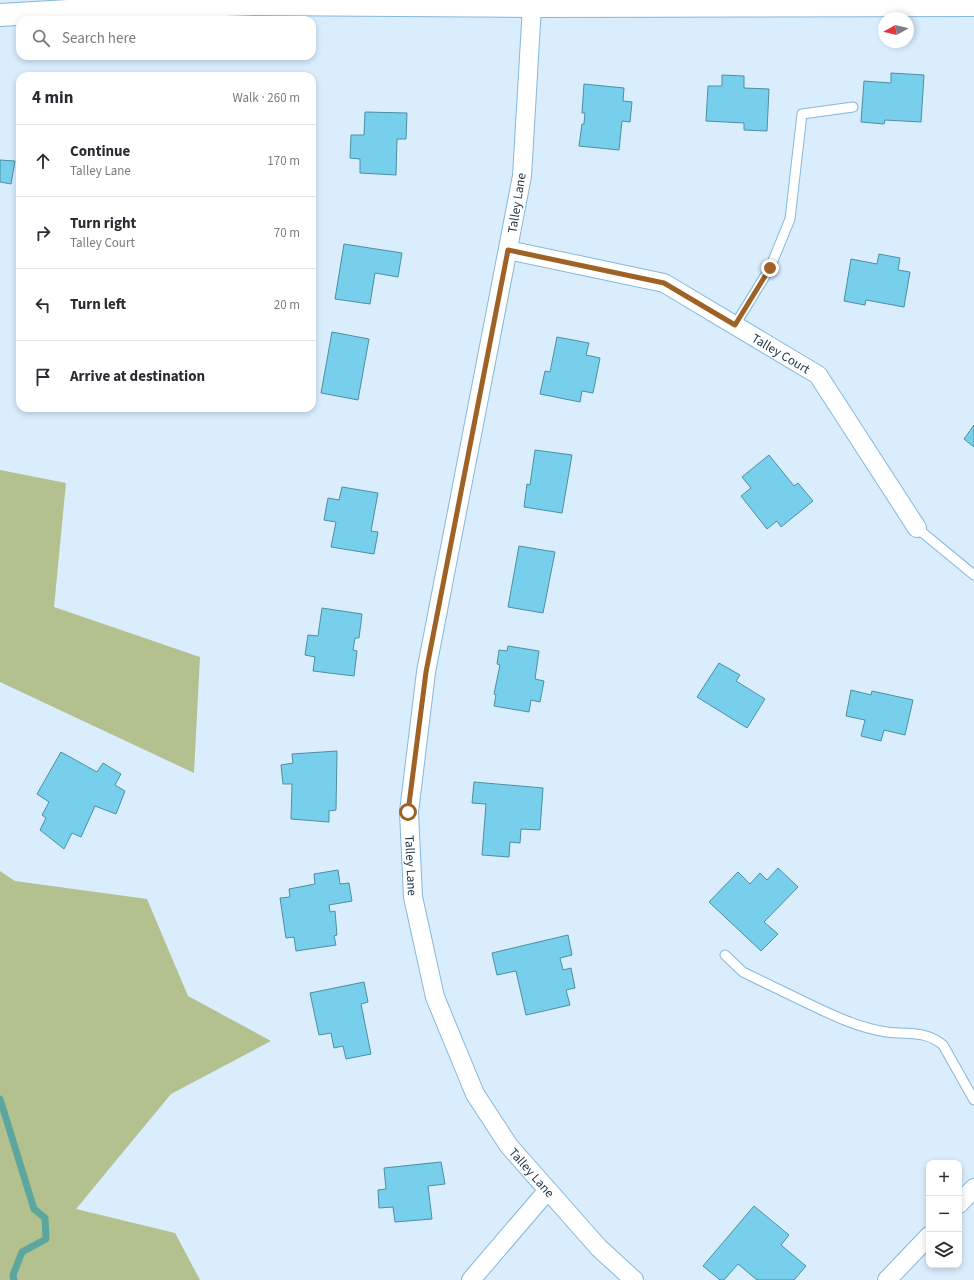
<!DOCTYPE html>
<meta charset="utf-8">
<style>
:root{--surface:#fff;--page:#f2f2f3;--text:#2b2b33;--muted:#7c7c81;--line:#e1e1e2}
body{margin:0;font-family:"Source Sans 3",sans-serif;background:var(--page);color:var(--text)}
.controls{position:absolute;right:12px;bottom:12px;display:grid;overflow:hidden;border-radius:8px;box-shadow:0 2px 6px #0003}
.controls button{width:36px;height:36px;display:grid;place-items:center;padding:0;border:0;border-bottom:1px solid var(--line);background:var(--surface);color:var(--text);font:20px sans-serif}
.compass{position:absolute;left:878px;top:12px;width:36px;height:36px;border-radius:50%;background:var(--surface);box-shadow:0 2px 6px #0003;rotate:262deg}
.stop{position:absolute;width:12px;height:12px;margin:-9px;border:3px solid #9f6226;border-radius:50%;background:#fff}
.stop.end{background:#9f6226;border-color:#fff;box-shadow:0 1px 4px #0008}
.list{margin:0;padding:0;list-style:none}
h2{display:flex;justify-content:space-between;align-items:center;height:52px;margin:0;padding:0 16px;font-size:17px}
h2 small{font-size:13px;font-weight:400;color:var(--muted)}
.list li{display:grid;grid-template-columns:26px 1fr auto;gap:12px;align-items:center;box-sizing:border-box;height:72px;padding:0 16px;border-top:1px solid var(--line)}
.list b{display:block;font-size:15px;white-space:nowrap}
.list p{margin:0;font-size:13px;white-space:nowrap;color:var(--muted)}
.list em{font-size:13px;font-style:normal;color:var(--muted)}
.icon{flex:none;width:22px;height:22px;fill:none;stroke:currentColor;stroke-width:2;stroke-linecap:round;stroke-linejoin:round}
.map{position:relative;flex:none;width:974px;height:1280px;overflow:hidden}
.search{position:absolute;background:var(--surface);box-shadow:0 2px 6px #0003;left:16px;top:16px;width:300px;height:44px;display:flex;align-items:center;gap:10px;box-sizing:border-box;padding:0 14px;border-radius:12px;color:var(--muted);font-size:15px}
.panel{position:absolute;background:var(--surface);box-shadow:0 2px 6px #0003;left:16px;top:72px;width:300px;height:340px;border-radius:12px}
.map>svg:first-child{display:block}
.green{fill:#b2c18d}
.lines{fill:none;stroke-linecap:round;stroke-linejoin:round}
.stream{stroke:#5da69e;stroke-width:7}
.building{fill:#78cfec;stroke:#4b8fa4}
.lane-casing{stroke:#85b7dd;stroke-width:11}
.street-casing{stroke:#85b7dd;stroke-width:20}
.secondary-casing{stroke:#85b7dd;stroke-width:24}
.lane{stroke:#fff;stroke-width:9}
.street{stroke:#fff;stroke-width:18}
.secondary{stroke:#fff;stroke-width:22}
.route{stroke:#9f6226;stroke-width:5}
.labels{text-anchor:middle;stroke-width:4;stroke-linejoin:round;paint-order:stroke}
.street-label{font-size:13px;fill:#1d3241;stroke:#fff}
</style>
<div class="map">
<svg width="974" height="1280" viewBox="0 0 974 1280">
<rect width="100%" height="100%" fill="#d9edfd"/>
<path class="green" d="M0,470L66,483L54,607L200,657L194,773L0,682Z
M0,871L15,881L147,899L188,996L271,1041L171,1094L76,1209L175,1233L200,1280H0Z"/>
<g class="lines">
<path class="stream" d="M0,1099L34,1209L45,1218L46,1239L22,1252L13,1275L14,1280"/>
</g>
<path class="building" d="M891,73L924,75L921,122L885,120L884,124L861,122L864,81L891,83Z
M722,75L744,76V88L769,89L767,131L744,130V123L706,121L708,86H722Z
M584,84L624,88L623,101L632,102L630,122L622,121L619,150L579,146L582,124H584L585,113H582Z
M365,112L407,113L406,139H397L396,175L360,173V159L350,158L351,135H364Z
M0,160L15,161L11,184L0,182Z
M344,244L402,253L398,277L375,273L370,304L335,299Z
M879,254L900,258L898,270L910,272L904,307L866,300L865,305L844,301L851,259L877,264Z
M332,332L369,339L358,400L321,393Z
M557,337L589,343L586,355L600,358L593,393L582,391L580,402L540,394L545,371L550,372Z
M974,425V447L964,439Z
M535,450L572,455L562,513L524,507L527,484L530,485Z
M769,455L794,486L798,483L813,501L781,527L777,521L767,529L741,496L751,488L742,477Z
M342,487L378,493L371,531L378,532L374,554L331,547L336,522L324,520L328,498L339,500Z
M519,546L555,552L543,613L508,607Z
M322,608L362,614L359,638H355L353,650L357,651L354,676L313,671L315,657L305,655L308,635L318,636Z
M508,646L539,651L535,679L544,681L540,702L531,700L529,712L494,706L496,695L494,694L500,665L497,664L499,650L507,651Z
M719,663L740,675L736,681L765,699L747,728L697,697Z
M851,690L871,695L872,691L913,700L905,735L884,730L881,741L861,736L865,720L846,716Z
M337,751L336,810L329,811V822L291,819L292,784H283L281,765L293,763L292,754Z
M61,752L97,772L103,763L121,774L115,785L125,791L116,814L95,806L81,837L72,833L64,849L40,830L46,818L42,815L49,802L37,794Z
M474,782L543,788L540,830L521,829L520,843L510,842L509,857L482,855L486,804L472,803Z
M778,868L798,887L764,922L778,934L761,951L709,902L738,872L750,884L760,873L767,880Z
M338,870L340,884L349,883L352,901L329,905L330,912L335,911L337,935L334,936L336,945L296,951L294,937L286,938L280,898L290,897L289,889L315,884L314,874Z
M568,935L572,955L560,958L563,970L571,968L575,988L566,990L570,1005L526,1015L516,971L497,975L492,953Z
M364,982L368,1002L361,1004L371,1054L346,1059L343,1046L334,1048L331,1033L319,1035L310,993Z
M441,1162L445,1184L428,1186L432,1219L395,1222L393,1207L379,1208L378,1190L386,1189L384,1168Z
M754,1206L789,1235L781,1245L806,1266L794,1280H757L738,1264L724,1280H720L703,1266Z"/>
<g class="lines">
<g class="lane-casing">
<path id="lane" d="M735,325L770,268L790,219L802,114L853,107
M917,528L974,575
M725,955L743,972L751,976C770,985 790,995 809,1004C834,1016 859,1028 887,1032C909,1035 925,1030 943,1045L974,1100"/>
</g>
<g class="street-casing">
<g id="street">
<path id="s1" d="M532,6L522,176L426,672L409,812L413,897L435,997L475,1094L509,1146L599,1248L634,1280"/>
<path id="s2" d="M508,250L664,283L818,375L917,528"/>
<path d="M959,1204L974,1188"/>
<path d="M471,1280L548,1190"/>
<path d="M887,1280L929,1236"/>
</g>
</g>
<g class="secondary-casing">
<path id="secondary" d="M0,15L85,10L254,4L532,6L974,5"/>
</g>
<use href="#lane" class="lane"/>
<use href="#street" class="street"/>
<use href="#secondary" class="secondary"/>
</g>
<g class="lines">
<path class="route" d="M408,812L426,672L508,250L664,283L735,325L770,268"/>
</g>
<g class="labels">
<g class="street-label">
<text transform="translate(516 203) rotate(-81)" y="5">Talley Lane</text>
<text dy="5" stroke="none"><textPath href="#s2" startOffset="296">Talley Court</textPath></text>
<text dy="5" stroke="none"><textPath href="#s1" startOffset="870">Talley Lane</textPath></text>
<text dy="5" stroke="none"><textPath href="#s1" startOffset="1206">Talley Lane</textPath></text>
</g>
</g>
</svg>
<div class="controls">
<button>+</button>
<button>−</button>
<button><svg class="icon" aria-label="layers" viewBox="0 0 24 24"><path d="M12 4l9 5-9 5-9-5zM3 14l9 5 9-5"/></svg></button>
</div>
<svg class="compass" viewBox="-18 -18 36 36"><path d="M0-13l5 13h-10z" fill="#e53935"/><path d="M0 13l5-13h-10z" fill="#7c7c81"/></svg>
<div class="stop" style="left:408px;top:812px"></div>
<div class="stop end" style="left:770px;top:268px"></div>
<div class="search"><svg class="icon" aria-label="search" viewBox="0 0 24 24"><circle cx="10" cy="10" r="6"/><path d="M15 15l6 6"/></svg>Search here</div>
<section class="panel">
<h2>4 min<small>Walk · 260 m</small></h2>
<ul class="list">
<li><svg class="icon" aria-label="ahead" viewBox="0 0 24 24"><path d="M12 20V5M6 11l6-6 6 6"/></svg><div><b>Continue</b><p>Talley Lane</p></div><em>170 m</em></li>
<li><svg class="icon" aria-label="right" viewBox="0 0 24 24"><path d="M7 20v-9h11M14 6l5 5-5 5"/></svg><div><b>Turn right</b><p>Talley Court</p></div><em>70 m</em></li>
<li><svg class="icon" aria-label="left" viewBox="0 0 24 24"><path d="M17 20v-9H6M10 6l-5 5 5 5"/></svg><div><b>Turn left</b></div><em>20 m</em></li>
<li><svg class="icon" aria-label="arrive" viewBox="0 0 24 24"><path d="M6 21V4h12l-3 4 3 4H6"/></svg><div><b>Arrive at destination</b></div></li>
</ul>
</section>
</div>
